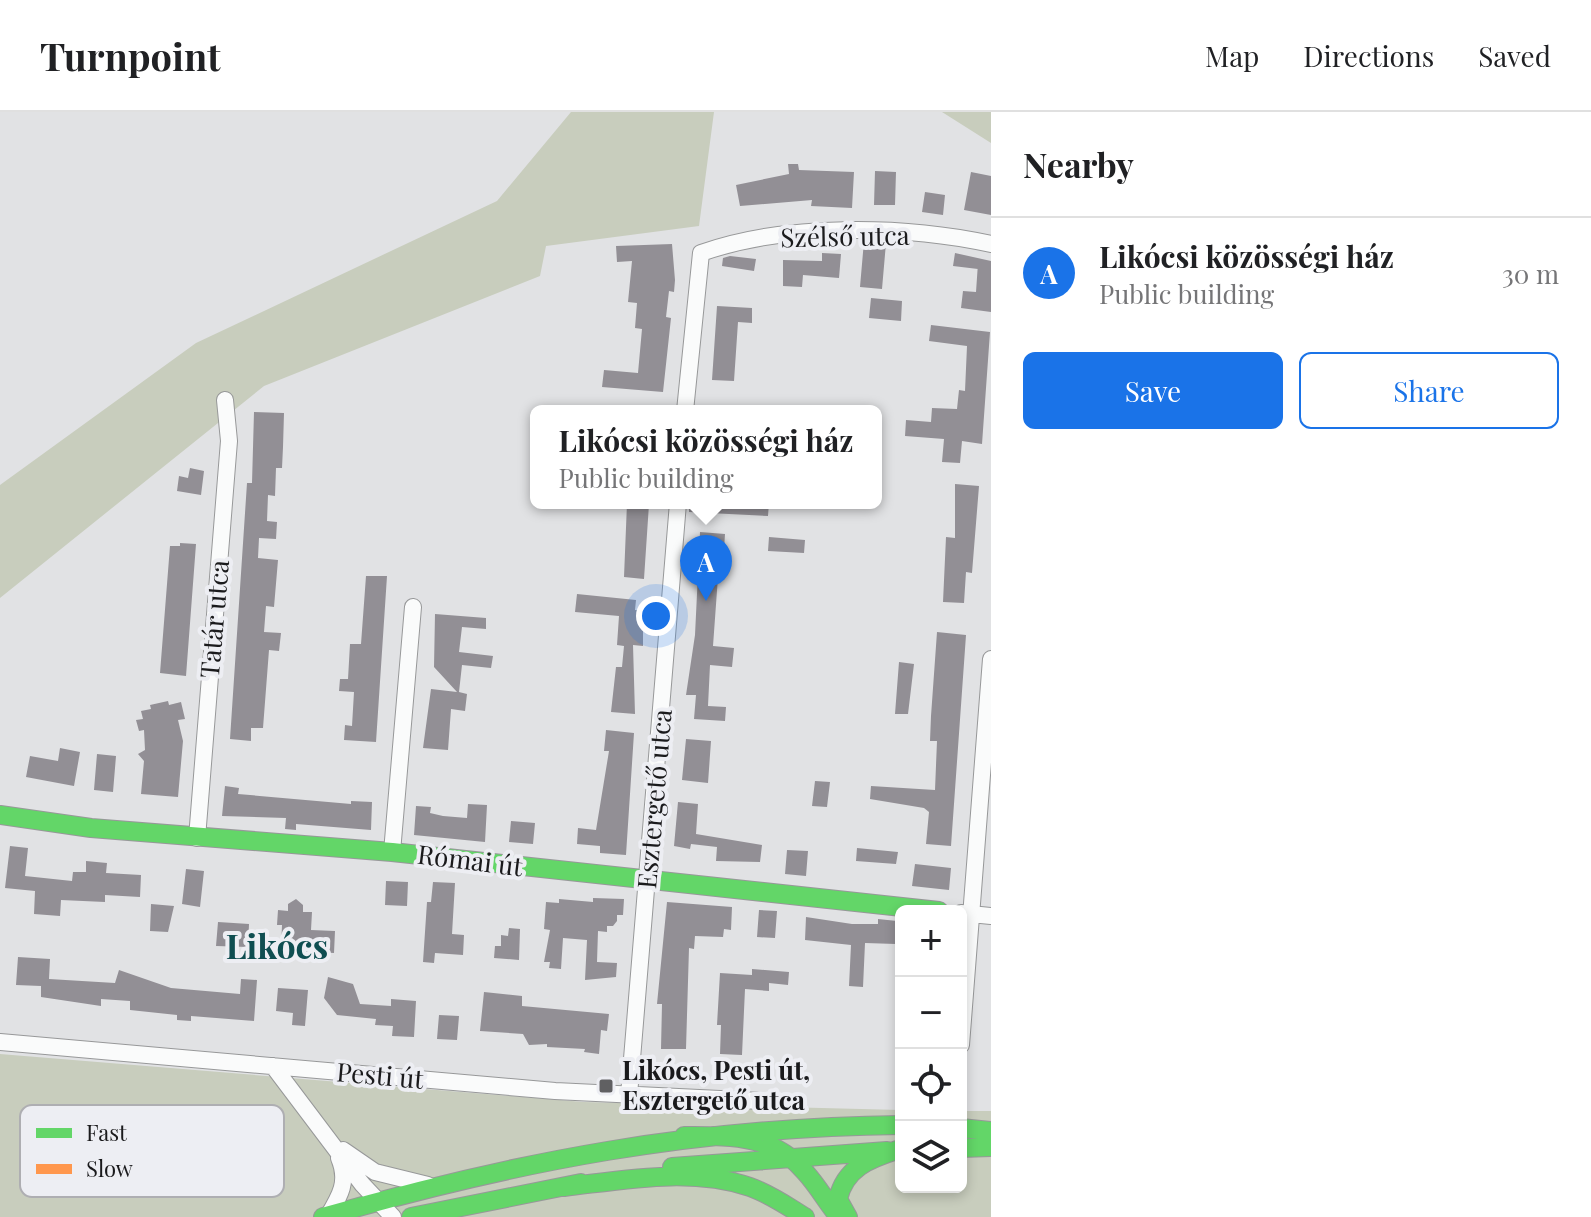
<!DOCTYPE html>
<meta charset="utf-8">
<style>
:root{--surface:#fff;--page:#f6f6f6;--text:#202124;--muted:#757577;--line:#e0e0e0;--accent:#1a73e8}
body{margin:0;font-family:"Playfair Display",serif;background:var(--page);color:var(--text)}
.controls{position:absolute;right:24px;bottom:24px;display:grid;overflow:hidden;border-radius:12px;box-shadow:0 4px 12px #0003}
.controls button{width:72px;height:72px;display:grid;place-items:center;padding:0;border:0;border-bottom:2px solid var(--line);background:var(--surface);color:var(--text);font:40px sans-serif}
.you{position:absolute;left:656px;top:504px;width:28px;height:28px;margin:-20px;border:6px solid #fff;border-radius:50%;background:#1a73e8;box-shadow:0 0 0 12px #1a73e833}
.badge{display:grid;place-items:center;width:52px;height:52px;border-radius:50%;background:var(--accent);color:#fff;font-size:26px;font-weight:700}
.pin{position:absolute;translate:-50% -66px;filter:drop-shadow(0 2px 4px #0008)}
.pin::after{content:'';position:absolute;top:42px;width:28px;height:24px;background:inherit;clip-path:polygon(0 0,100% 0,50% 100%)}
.popup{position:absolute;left:530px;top:293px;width:352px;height:104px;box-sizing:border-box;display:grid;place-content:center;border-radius:12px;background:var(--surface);filter:drop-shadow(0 2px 6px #0005);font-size:26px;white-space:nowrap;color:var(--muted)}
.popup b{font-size:30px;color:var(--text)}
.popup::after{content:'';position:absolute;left:50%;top:100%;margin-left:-16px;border:16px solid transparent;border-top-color:var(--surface)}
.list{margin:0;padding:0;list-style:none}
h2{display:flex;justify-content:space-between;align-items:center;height:104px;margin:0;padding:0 32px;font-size:34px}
h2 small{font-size:26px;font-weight:400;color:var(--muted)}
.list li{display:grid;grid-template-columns:52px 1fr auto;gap:24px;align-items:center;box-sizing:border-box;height:112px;padding:0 32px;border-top:2px solid var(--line)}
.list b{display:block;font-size:30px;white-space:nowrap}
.list p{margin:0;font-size:26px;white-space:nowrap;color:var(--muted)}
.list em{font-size:26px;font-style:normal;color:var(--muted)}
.actions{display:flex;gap:16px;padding:24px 32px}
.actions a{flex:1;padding:18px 0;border:2px solid var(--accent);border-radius:12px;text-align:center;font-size:28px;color:var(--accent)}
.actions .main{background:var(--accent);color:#fff}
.icon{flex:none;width:44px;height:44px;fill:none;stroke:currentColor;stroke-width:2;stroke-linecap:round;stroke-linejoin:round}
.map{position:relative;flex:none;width:991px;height:1105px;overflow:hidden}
header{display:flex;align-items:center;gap:48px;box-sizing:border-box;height:112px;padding:0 40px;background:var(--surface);border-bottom:2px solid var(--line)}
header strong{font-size:38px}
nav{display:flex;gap:44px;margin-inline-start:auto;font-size:28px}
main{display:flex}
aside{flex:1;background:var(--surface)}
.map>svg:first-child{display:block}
.green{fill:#c8cdbd}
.building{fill:#928f95}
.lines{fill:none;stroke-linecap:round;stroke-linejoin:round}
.street-casing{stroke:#979899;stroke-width:18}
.fast-casing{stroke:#979899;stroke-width:20}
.street{stroke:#fafbfb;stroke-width:16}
.fast{stroke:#63d668;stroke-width:18}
.poi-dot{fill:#606062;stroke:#edeef3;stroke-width:3}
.labels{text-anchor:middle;stroke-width:8;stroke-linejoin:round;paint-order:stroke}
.street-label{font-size:26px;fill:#1a1a1c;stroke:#edeef3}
.poi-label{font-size:26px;font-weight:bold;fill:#1a1a1c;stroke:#edeef3;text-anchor:start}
.district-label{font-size:34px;font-weight:bold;fill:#0f4e51;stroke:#edeef3}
.key{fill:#edeef3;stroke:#aeaeb2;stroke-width:2}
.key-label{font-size:22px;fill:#1a1a1c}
</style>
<header>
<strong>Turnpoint</strong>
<nav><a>Map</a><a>Directions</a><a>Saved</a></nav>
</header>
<main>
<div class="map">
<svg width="991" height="1105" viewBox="0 0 991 1105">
<rect width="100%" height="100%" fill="#e1e2e4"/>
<path class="green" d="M571,0H714L699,114L546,134L540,164L264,274L0,486V373L196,231L497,89Z
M942,0H991V31Z
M0,942L584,990L901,998V1075H961V999H991V1105H0Z"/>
<path class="building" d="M788,52H798L799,58L854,60L852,96L811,94L812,88L740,94L736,73L789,62Z
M875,59L896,60L895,93H874Z
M971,60L991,64V103L964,98Z
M925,80L945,83L943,103L922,100Z
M864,129L886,131L882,177L860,175Z
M672,132L675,168L674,180L669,179L666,205L671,206L663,280L602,275L604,258L638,261L642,217L635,216L637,191L628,190L632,149L617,150L616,134Z
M822,141L841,142L839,166L803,163L802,175L783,174V148L822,149Z
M955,141L991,149V200L961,196L963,179L976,180L978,151V157L953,154Z
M730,144L756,147L754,159L722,154L723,146Z
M871,186L902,189L901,209L869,206Z
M717,194L752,196V211L738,210L734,269L712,268Z
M931,213L990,220L982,332L962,329L960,351L942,350L944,327L905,324L906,308L931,310L932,296L957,297L959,278L965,279L967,234L929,229Z
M254,300L284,301L283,335L282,356H276L275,384L268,383L267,409L277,410L276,427L259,426L258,446L278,448L274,495L266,494L264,520L281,521L279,539L269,538L263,616H251V629L230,627L247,371H252Z
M190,356L204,359L201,383L177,379L179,364L188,366Z
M955,372L979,374L972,461L966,460L964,491L943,490L946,425L955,426Z
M627,391L649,392L644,467L624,465Z
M689,391H769L768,404L689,400Z
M700,420L725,422L724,437H720L713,534L734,536L732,555L710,553L708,594L726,595L725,609L694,607L696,583H686L695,523Z
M769,425L805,428L804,441L768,439Z
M180,431L196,432L186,564L160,561L170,434H180Z
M366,464H387L376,630L344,628L345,613L352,614L354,580L339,579L340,567H348L350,532H361Z
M577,482L636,488L635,498L643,499V534L633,533L635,602L611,600L616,555H622L624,534L617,533L619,504L575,500Z
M435,502L486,506V517L462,515L459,540L493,544L491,556L462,553L459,580L467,582L465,599L451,597L448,638L423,636L431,577L457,580L434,555Z
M937,520L966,523L951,734L926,732L929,700L924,696L870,687L871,674L935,678L937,629H930L931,604Z
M899,550L914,552L908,602H895Z
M168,589L169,593L181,590L185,607L178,608L183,629L178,685L141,682L144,649L138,642L145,638L144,618L139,619L136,608L143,607L141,599L151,597L150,593Z
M606,618L634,621L626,743L600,741V734L577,732L578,716L596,718L609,639H604Z
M686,627L711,629L708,671L682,668Z
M60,636L80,640L74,674L26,665L30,644L58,649Z
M97,642L116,644L113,680L94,678Z
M815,669L830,670L827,695L812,694Z
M225,674L239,676L238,682L351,692V689L372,690L371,718L296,712V718L285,717L286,706L222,704Z
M678,690L698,692L696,722L762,733L760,750L716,749L717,735L691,732L690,737L674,734Z
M468,692L487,693L485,730L414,723L416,694L431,695L430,701L443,704L467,706Z
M511,709L535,711L533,732L509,730Z
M10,734L28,736L25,764L72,769L73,760H86V749L107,751L106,761L141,763L140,785L105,783V790L61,788L60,804L34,802L35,779L5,776Z
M857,736L898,740L896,752L856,749Z
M787,738L808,739L806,764L785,762Z
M915,752L951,756L949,778L912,774Z
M186,757L204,759L200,795L182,792Z
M386,769L408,770L407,794L385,793Z
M433,770L455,771L452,822L464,823L463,843L435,841L434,851L423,850L427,790H431Z
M593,786L624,787L623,803H617V809L613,814H607V820L598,819L597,850L617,851L616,865L585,868L587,828L563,826L561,857L549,856L550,850H544L550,818L544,817L546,790L559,791V787L593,790Z
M296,787L303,793V800H312L311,818L335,819L334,841L281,838L282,813H277L278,798L288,799V792Z
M667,790L732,795L731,818L724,817L723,825L695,824L694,837L689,836L686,937H661L662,892H657Z
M151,792L174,794L168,820L150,819Z
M759,798L777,799L775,826L757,825Z
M806,805L852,812H878V807L897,809L896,832L865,831L863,875L849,874L851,833L805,828Z
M218,810L249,812L248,835L216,834Z
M509,816L520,817L519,848L494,846L495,834H501V823L508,824Z
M18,845L50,847L49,867L115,871L119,858L171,876L240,882L241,867L257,868L254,909L191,904V909L177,908V903L130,898V889L101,887V894L41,885V874L16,873Z
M752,857L789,860L788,873L769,871V879L745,877L742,943L720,942L721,913H717L720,861L752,863Z
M328,865L353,872L360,892L391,894V887L416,889L414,925L392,924L393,914L375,913L376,907L337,903L324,886Z
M278,876L308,878L305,914L292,913L293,901L276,899Z
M484,880L522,884V894L609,902L607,919L601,918L599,942L584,940L585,937L547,935V932L529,933L523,922L480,919Z
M439,903L459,904L457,928L437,927Z"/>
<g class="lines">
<g class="street-casing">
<path id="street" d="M685,299L701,141C786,111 903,113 991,132
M197,726L229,329L225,288
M392,740L413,495
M961,801L991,804
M0,930L555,979L761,989
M961,933L991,547
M273,954L362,1072L393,1105
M629,983L678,391
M343,1038L375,1060L428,1073
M328,1104C340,1084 349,1069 339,1046"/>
</g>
<g class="fast-casing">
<path id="fast" d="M0,703L91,716L392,740L939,799
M961,1016L991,1019
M684,1024C729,1024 774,1022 805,1060C818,1074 827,1091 839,1105
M961,1036L991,1035
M672,1055L887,1039
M564,1075C625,1068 690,1055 750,1075C770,1082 787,1094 805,1105
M323,1105C518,1049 697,1015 901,1013
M411,1105L581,1071
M848,1105L838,1087C845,1056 869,1047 897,1038"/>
</g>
<use href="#street" class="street"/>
<use href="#fast" class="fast"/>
</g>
<rect class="poi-dot" x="598" y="966" width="16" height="16" rx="4"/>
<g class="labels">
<g class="street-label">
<text transform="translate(845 125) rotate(-1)" y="9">Szélső utca</text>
<text transform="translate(215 507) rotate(-85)" y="9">Tatár utca</text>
<text transform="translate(655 687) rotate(-85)" y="9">Esztergető utca</text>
<text transform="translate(470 749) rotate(7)" y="9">Római út</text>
<text transform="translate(380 964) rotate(5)" y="9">Pesti út</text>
</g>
<g class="poi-label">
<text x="622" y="968">Likócs, Pesti út,<tspan x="622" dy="30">Esztergető utca</tspan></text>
</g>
<g class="district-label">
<text x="277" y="847">Likócs</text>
</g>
</g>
<rect x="20" y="993" width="264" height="92" rx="12" class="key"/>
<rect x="36" y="1016" width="36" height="10" fill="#63d668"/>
<rect x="36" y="1052" width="36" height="10" fill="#ff974d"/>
<g class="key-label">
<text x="86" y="1029">Fast</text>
<text x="86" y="1065">Slow</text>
</g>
</svg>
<div class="controls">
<button>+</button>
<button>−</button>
<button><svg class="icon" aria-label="locate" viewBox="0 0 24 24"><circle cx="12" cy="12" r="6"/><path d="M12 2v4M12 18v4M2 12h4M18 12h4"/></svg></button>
<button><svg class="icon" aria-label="layers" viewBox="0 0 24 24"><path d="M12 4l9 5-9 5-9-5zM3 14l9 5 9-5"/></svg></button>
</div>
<div class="you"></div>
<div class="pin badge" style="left:706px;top:489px">A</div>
<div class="popup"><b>Likócsi közösségi ház</b>Public building</div>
</div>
<aside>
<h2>Nearby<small></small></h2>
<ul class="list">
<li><span class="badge">A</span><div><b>Likócsi közösségi ház</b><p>Public building</p></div><em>30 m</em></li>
</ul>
<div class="actions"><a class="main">Save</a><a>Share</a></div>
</aside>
</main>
